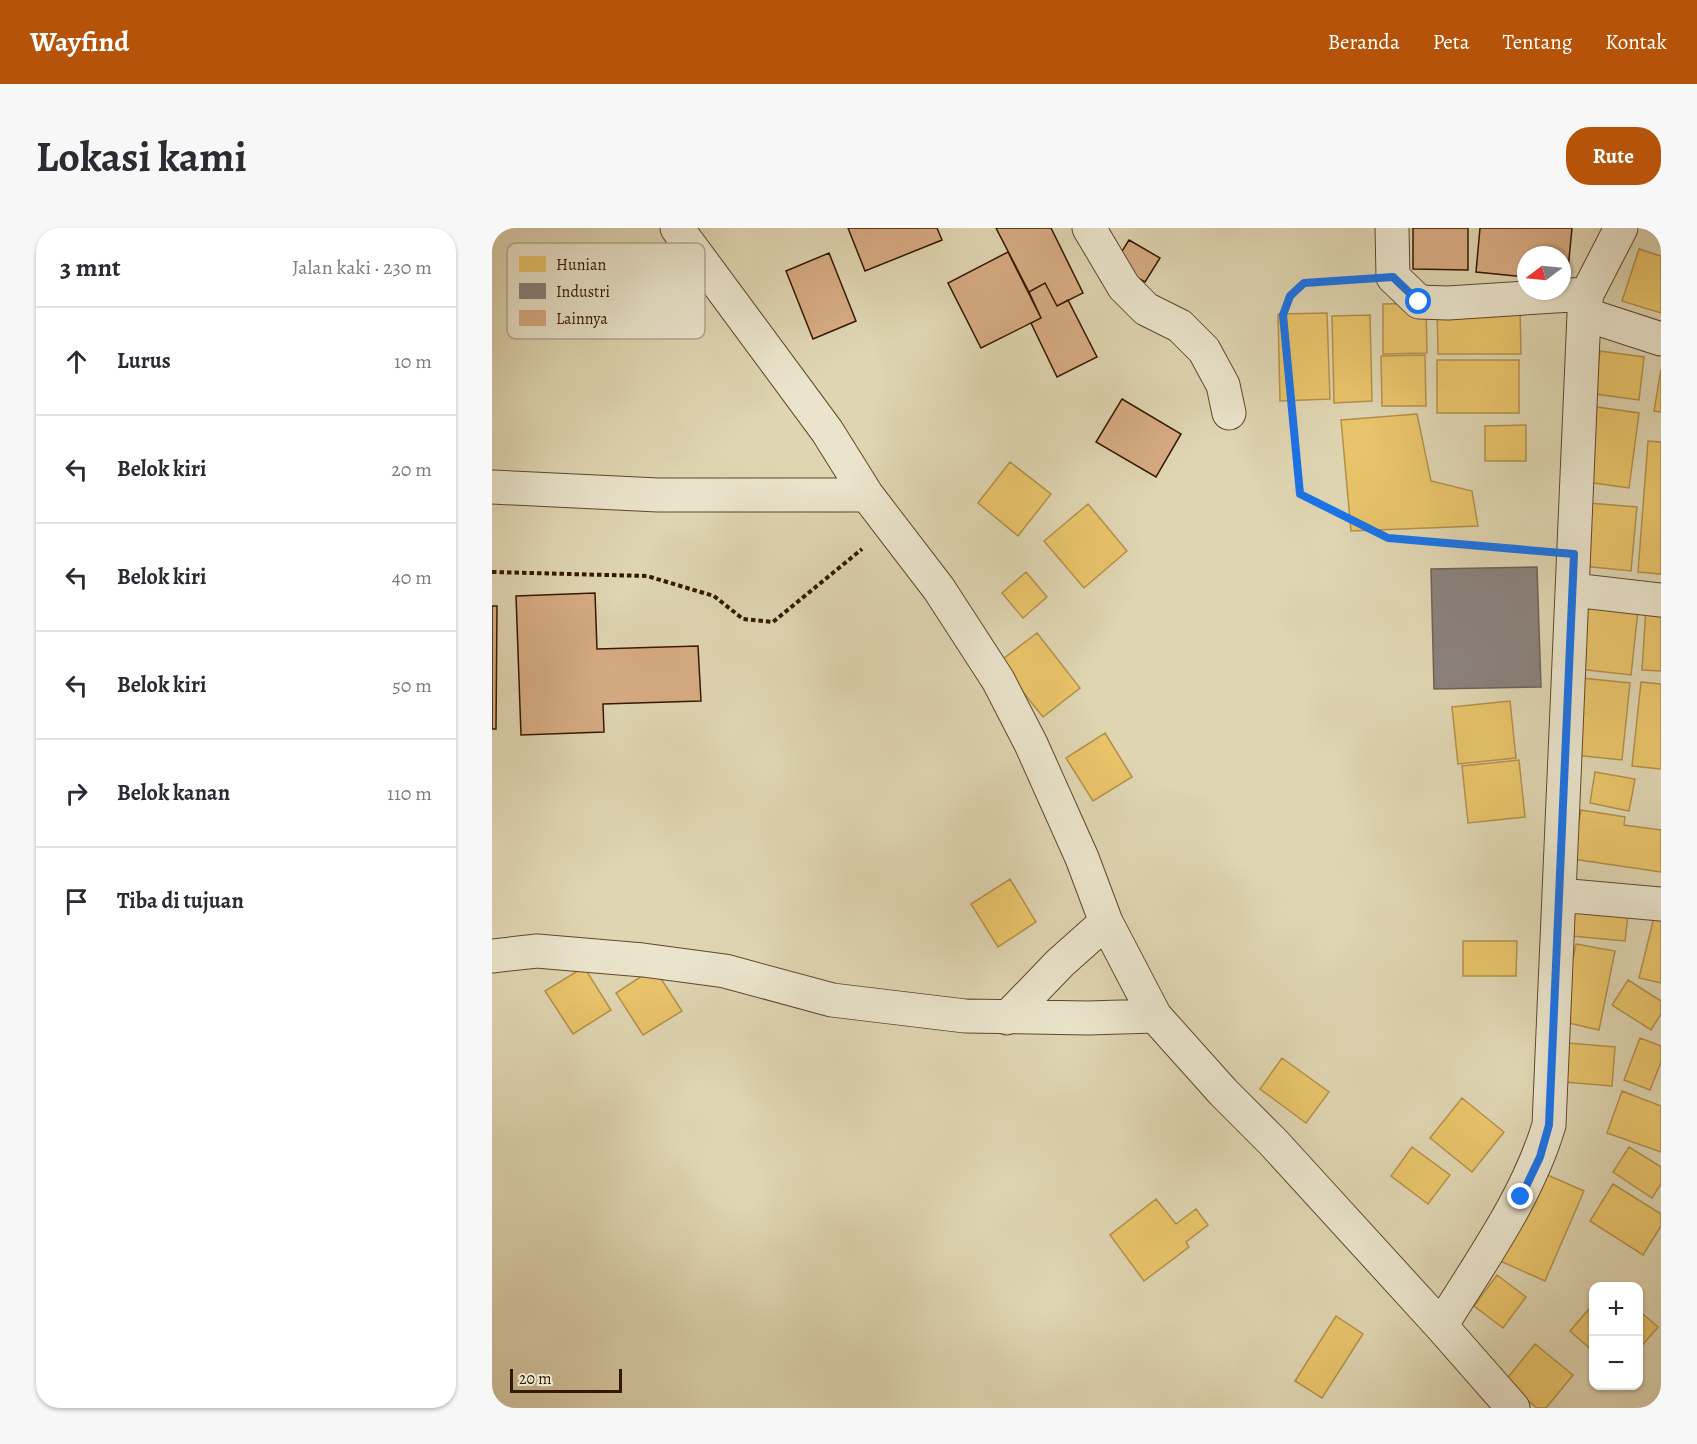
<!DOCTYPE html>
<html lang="id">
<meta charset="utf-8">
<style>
:root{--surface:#fff;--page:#f7f7f7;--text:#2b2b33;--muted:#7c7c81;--line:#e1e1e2;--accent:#b45309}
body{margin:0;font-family:Alegreya,serif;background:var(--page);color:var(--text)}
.controls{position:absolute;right:18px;bottom:18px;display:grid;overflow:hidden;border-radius:12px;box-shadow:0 2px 4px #0004}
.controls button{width:54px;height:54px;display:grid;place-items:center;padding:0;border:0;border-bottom:2px solid var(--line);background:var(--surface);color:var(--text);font:30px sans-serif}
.compass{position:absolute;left:1025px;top:18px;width:54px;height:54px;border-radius:50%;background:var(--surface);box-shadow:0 2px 4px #0004;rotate:254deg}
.scale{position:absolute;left:18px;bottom:15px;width:112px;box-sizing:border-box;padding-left:6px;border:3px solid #351801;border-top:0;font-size:16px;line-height:21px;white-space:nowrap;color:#351801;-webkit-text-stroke:4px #eae4cc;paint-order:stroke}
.stop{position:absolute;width:18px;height:18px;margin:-14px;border:4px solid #1a73e8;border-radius:50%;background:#fff}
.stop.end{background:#1a73e8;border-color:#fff;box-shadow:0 2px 6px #0008}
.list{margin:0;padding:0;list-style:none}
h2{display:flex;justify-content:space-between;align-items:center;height:78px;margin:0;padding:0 24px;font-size:26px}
h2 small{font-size:20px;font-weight:400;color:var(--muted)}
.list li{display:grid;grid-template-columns:39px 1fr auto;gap:18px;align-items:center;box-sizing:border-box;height:108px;padding:0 24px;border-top:2px solid var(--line)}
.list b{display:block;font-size:22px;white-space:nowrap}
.list em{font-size:20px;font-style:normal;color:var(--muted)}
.icon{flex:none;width:33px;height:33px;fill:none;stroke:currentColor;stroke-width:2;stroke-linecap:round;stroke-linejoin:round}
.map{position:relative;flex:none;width:1169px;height:1180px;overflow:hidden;border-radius:24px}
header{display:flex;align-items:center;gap:36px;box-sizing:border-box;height:84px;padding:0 30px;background:var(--accent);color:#fff}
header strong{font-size:28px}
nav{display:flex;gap:33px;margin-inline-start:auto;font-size:21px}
.intro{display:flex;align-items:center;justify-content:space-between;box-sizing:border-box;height:144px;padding:0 36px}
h1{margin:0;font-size:42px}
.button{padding:15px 27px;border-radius:24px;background:var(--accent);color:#fff;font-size:21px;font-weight:700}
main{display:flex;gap:36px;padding:0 36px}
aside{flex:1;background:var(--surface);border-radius:24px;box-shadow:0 2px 4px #0004}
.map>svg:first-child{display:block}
.homes{fill:#e9c46a;stroke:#b3904a;stroke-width:1.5}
.industry{fill:#8a817c;stroke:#706257;stroke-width:1.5}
.building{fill:#d7ab83;stroke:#351801;stroke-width:1.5}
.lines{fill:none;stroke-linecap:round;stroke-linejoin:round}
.minor-casing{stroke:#60472d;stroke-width:35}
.path{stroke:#351801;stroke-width:4;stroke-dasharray:4.5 3;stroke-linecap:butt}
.minor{stroke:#eae4cc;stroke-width:33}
.route{stroke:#1a73e8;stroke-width:8}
.key{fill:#eae4cc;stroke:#b4a78f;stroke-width:1.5}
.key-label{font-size:16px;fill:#351801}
</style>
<header>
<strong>Wayfind</strong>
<nav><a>Beranda</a><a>Peta</a><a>Tentang</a><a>Kontak</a></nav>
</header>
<div class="intro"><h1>Lokasi kami</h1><a class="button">Rute</a></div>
<main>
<aside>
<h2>3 mnt<small>Jalan kaki · 230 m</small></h2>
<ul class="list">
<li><svg class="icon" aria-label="ahead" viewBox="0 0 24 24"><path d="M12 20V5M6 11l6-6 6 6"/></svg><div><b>Lurus</b></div><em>10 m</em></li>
<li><svg class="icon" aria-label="left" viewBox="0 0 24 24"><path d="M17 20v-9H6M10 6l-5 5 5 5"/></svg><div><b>Belok kiri</b></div><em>20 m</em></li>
<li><svg class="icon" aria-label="left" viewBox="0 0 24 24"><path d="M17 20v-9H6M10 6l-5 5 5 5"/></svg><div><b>Belok kiri</b></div><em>40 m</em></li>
<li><svg class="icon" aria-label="left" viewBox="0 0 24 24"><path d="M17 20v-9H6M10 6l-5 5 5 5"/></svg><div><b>Belok kiri</b></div><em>50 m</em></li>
<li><svg class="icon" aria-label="right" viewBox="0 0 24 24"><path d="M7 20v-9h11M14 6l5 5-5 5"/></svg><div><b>Belok kanan</b></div><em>110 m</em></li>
<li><svg class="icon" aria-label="arrive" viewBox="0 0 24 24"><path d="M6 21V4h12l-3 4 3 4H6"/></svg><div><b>Tiba di tujuan</b></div></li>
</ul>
</aside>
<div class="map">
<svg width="1169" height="1180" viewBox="0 0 1169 1180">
<rect width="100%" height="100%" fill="#dfd5b1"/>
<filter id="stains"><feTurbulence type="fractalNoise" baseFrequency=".00333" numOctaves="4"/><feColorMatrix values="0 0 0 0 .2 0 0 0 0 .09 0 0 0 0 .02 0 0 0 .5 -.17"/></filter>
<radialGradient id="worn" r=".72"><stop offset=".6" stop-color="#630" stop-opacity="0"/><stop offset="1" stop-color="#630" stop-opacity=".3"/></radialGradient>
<path class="homes" d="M1147,21L1169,28V85L1130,73Z
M934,75L935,125L891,126V76Z
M945,78H1028L1029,126H946Z
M835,85L838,171L788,173L786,86Z
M878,87L880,173L842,175L840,88Z
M1108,123L1152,129L1147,172L1103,166Z
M933,127L934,178H890L889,128Z
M945,132H1027V185H945Z
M1169,141V184L1162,183Z
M1105,179L1147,185L1137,260L1095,254Z
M925,186L939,253L980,263L986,298L859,303L849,192Z
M1034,197V233H993V198Z
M1156,213L1169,214V346L1146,344Z
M518,234L559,266L526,308L486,275Z
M1096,275L1145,279L1139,343L1091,338Z
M596,276L635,323L592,360L552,313Z
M534,344L555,369L531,390L510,365Z
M1084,368L1147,374L1139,447L1078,440Z
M1154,380L1169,381V443L1150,442Z
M545,405L588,460L551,489L507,434Z
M1090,450L1138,455L1130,532L1083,527Z
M1149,454L1169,456V541L1140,538Z
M1018,473L1024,530L966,536L960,479Z
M613,505L640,549L601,573L574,530Z
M1027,532L1033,589L976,595L970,538Z
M1103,544L1143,551L1137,583L1098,575Z
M1089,582L1133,589L1132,597L1169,602V644L1081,631Z
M518,651L544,694L506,719L479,676Z
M1083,673L1137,679L1133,713L1080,708Z
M1164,681L1169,682V755L1147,750Z
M971,713H1025L1024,748H971Z
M1084,716L1123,723L1107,802L1068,793Z
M92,739L119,782L81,806L53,763Z
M162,740L190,783L151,807L124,765Z
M1136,752L1169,773V786L1159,802L1120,777Z
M1148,810L1169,818V834L1158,862L1132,852Z
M1076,815L1123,819L1120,858L1072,854Z
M790,830L837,864L814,895L768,861Z
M1130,863L1169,878V924L1115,905Z
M970,870L1012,904L980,944L938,910Z
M920,919L958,947L936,976L899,948Z
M1137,919L1169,939V956L1160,970L1121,944Z
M1044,942L1092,963L1053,1053L1006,1032Z
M1121,956L1169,986V998L1151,1027L1098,993Z
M664,971L684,996L704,981L716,997L694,1014L697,1019L652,1053L618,1007Z
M1005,1047L1034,1069L1011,1100L982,1078Z
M1102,1075V1124L1078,1103Z
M1146,1082L1166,1099L1146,1122Z
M844,1088L871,1106L830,1170L803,1153Z
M1043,1116L1081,1147L1054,1180H1045L1013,1153Z"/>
<path class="industry" d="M1045,339L1049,459L942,461L939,341Z"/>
<path class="building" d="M356,0H445L450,12L373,43Z
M504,0H559L591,65L565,78L553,55L537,64Z
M921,0H976V42L921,41Z
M988,0H1080L1075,52H1070V27H1034V49L984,44Z
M637,12L668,30L653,54L622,36Z
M516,24L549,90L489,120L456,55Z
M337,25L364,93L321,111L294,43Z
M553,55L565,78L576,72L605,129L565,149L539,95L549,90L537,64Z
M630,171L689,206L664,249L604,214Z
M103,365L105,421L206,418L209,473L111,476L112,504L29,507L24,368Z
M0,378H5L4,501H0Z"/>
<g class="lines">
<g class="minor-casing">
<path id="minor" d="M185,0L335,203L375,267L447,361L506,452L539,516L590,630L614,694L663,788L731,864L781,914L949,1098L1021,1180
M597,0L632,59L654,81L688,98L712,122L731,157L737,185
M900,0L901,49L927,74L956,75L1095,66
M1092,86L1169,111
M0,259L166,267H375
M1081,362L1169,372
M1067,667L1169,676
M0,728L45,723L151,732L233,743L340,772L473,788L596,790L663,788
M515,790L568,735L614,694
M949,1098C989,1033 1035,970 1057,897L1092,86L1095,66L1129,0"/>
</g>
<path class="path" d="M865,51L811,55L798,68L791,87L808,266L896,310L1045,323
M0,344L155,348L222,368L251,391L281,394L370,321"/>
<use href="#minor" class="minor"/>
</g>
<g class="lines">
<path class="route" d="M927,74L901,49L812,55L798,68L791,87L808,266L896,310L1082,326L1057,897L1048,929L1029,969"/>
</g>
<rect x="15" y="15" width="198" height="96" rx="9" class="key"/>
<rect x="27" y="28" width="27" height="16" fill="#e9c46a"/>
<rect x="27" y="55" width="27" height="16" fill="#8a817c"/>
<rect x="27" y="82" width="27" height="16" fill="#d7ab83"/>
<g class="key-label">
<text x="64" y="42">Hunian</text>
<text x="64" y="69">Industri</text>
<text x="64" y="96">Lainnya</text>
</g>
<rect width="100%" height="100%" filter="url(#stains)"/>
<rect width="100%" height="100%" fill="url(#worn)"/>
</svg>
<div class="controls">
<button>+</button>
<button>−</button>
</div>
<svg class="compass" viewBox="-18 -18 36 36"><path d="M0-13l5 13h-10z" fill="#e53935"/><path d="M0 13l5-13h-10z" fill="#7c7c81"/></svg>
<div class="scale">20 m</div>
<div class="stop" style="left:927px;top:74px"></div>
<div class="stop end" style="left:1029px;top:969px"></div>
</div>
</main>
